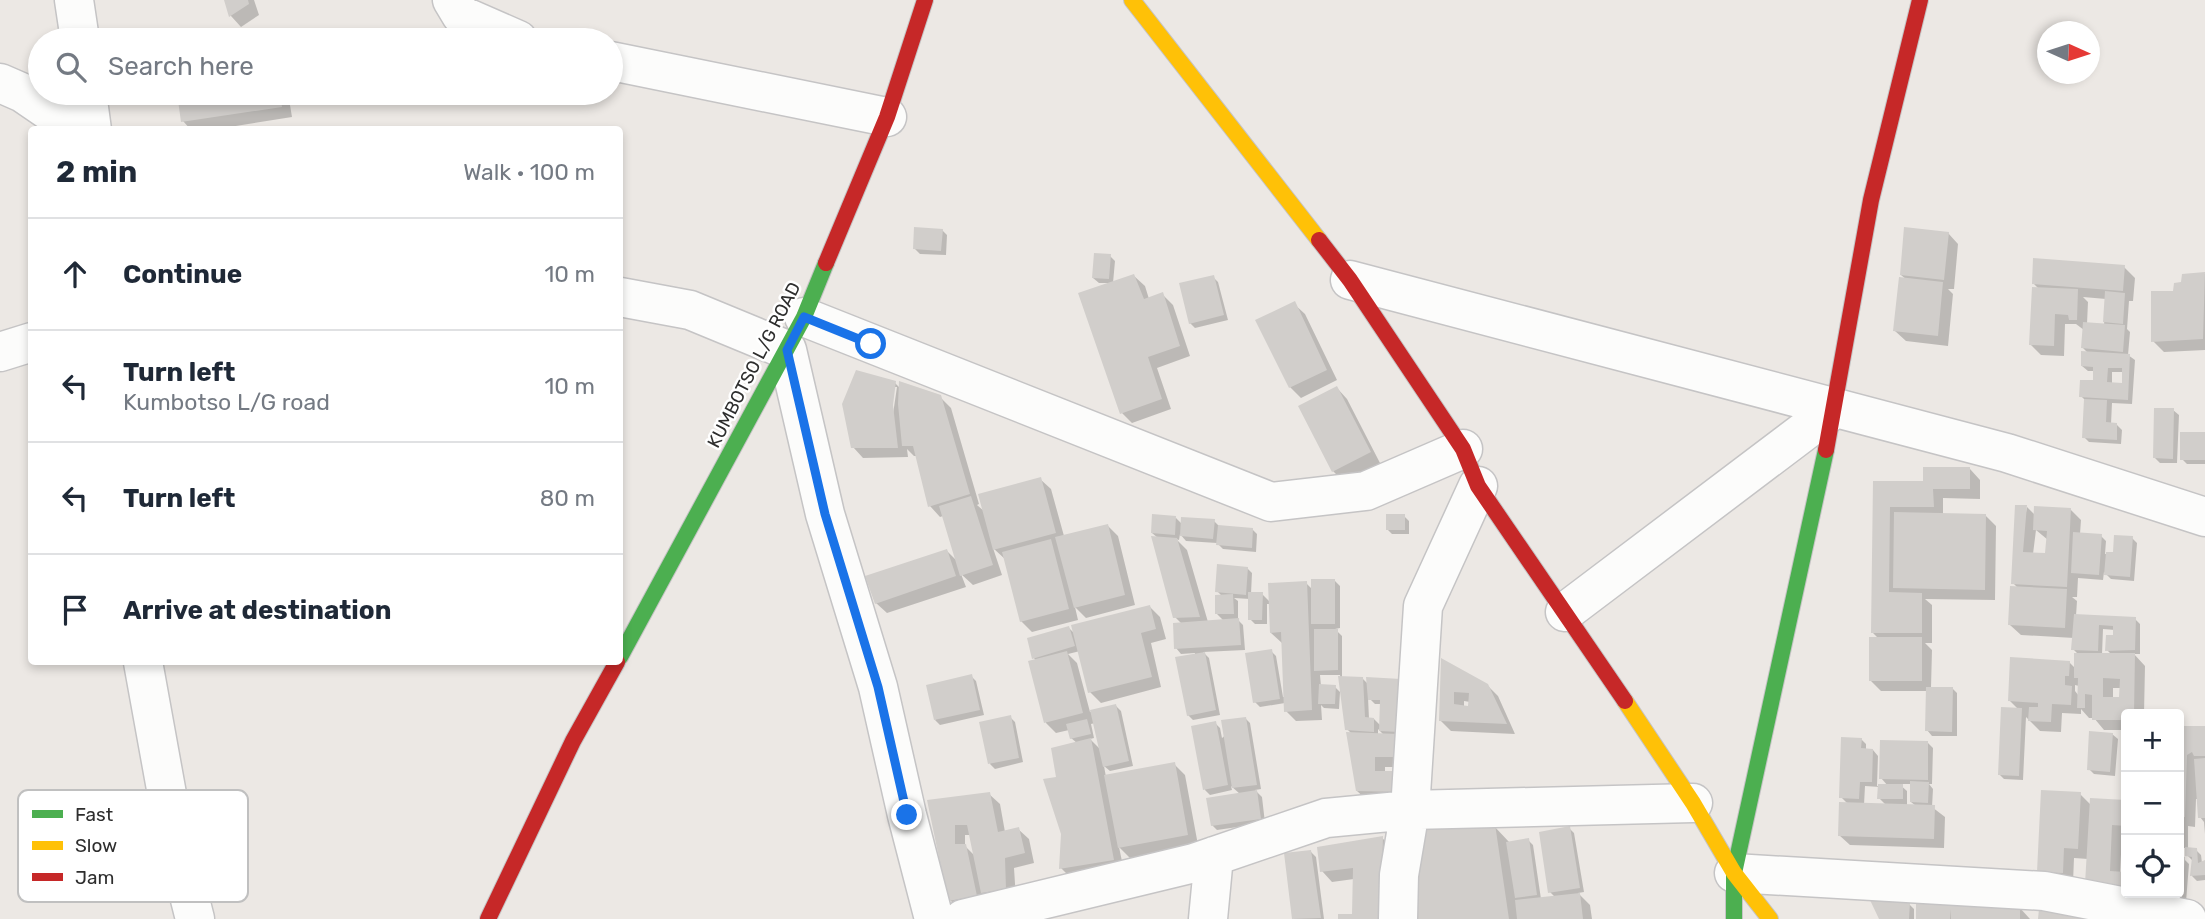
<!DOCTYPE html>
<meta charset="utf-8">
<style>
:root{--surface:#fff;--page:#f6f6f7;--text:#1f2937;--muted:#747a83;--line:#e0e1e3}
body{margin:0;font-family:Rubik,sans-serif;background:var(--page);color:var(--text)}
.controls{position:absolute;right:21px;bottom:21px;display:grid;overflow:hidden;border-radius:7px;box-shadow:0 4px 10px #0003}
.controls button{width:63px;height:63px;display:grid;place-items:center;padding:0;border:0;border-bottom:2px solid var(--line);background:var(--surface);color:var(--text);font:35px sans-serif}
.compass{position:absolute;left:2037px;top:21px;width:63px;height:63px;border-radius:50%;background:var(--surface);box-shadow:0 4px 10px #0003;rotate:93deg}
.stop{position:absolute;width:21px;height:21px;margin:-16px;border:5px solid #1a73e8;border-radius:50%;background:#fff}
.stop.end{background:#1a73e8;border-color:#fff;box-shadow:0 2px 7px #0008}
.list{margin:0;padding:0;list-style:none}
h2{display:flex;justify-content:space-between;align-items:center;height:91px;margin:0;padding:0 28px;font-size:30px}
h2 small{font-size:23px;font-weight:400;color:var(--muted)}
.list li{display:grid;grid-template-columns:46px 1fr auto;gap:21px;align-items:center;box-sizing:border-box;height:112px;padding:0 28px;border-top:2px solid var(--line)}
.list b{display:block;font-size:26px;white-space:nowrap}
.list p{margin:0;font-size:23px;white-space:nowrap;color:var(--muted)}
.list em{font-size:23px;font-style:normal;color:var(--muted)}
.icon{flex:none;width:38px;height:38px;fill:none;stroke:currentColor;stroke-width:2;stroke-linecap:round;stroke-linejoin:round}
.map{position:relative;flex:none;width:2205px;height:919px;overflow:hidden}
.search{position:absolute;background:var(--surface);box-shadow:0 4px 10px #0003;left:28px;top:28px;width:595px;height:77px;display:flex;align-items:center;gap:18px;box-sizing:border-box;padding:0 24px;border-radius:38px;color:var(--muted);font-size:26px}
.panel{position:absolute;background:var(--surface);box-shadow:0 4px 10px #0003;left:28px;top:126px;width:595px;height:539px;border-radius:7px}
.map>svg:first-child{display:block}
.shadow{fill:#0003;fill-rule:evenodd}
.building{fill:#d1cecb;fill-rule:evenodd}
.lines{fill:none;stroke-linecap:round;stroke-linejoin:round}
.street-casing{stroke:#c5c4c5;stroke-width:41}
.fast-casing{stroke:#c5c4c5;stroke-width:18}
.slow-casing{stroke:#c5c4c5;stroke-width:18}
.jam-casing{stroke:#c5c4c5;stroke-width:18}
.street{stroke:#fcfcfb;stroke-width:38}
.fast{stroke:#4caf50;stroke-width:16}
.slow{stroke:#ffc107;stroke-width:16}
.jam{stroke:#c62828;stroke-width:16}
.route{stroke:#1a73e8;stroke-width:9}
.labels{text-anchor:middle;stroke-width:5;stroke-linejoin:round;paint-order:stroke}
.street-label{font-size:18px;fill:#2e2e2e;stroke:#fff}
.key{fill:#fff;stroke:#c0c0c0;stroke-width:2}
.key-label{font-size:19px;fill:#2e2e2e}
</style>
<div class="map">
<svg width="2205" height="919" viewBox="0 0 2205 919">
<rect width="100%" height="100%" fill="#ece8e4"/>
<path class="shadow" d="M226,0H254L259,15L241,27L231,16Z
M179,93H288L292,117L211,130H191L183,121Z
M942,230L947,235L946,255L920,254L915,249Z
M1948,233L1958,244L1954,289H1948L1953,294L1948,346L1906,341L1895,331L1907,280L1901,275Z
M1110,256L1115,261L1113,283L1134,276L1145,286L1149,299L1162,294L1173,305L1190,356L1157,368L1171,409L1132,423L1122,413L1111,283H1099L1093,278Z
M2124,267L2135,278L2133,301H2129L2127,329L2130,332L2128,355L2135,360L2132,404L2112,403L2111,424L2117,425L2122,430L2121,444L2089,442L2084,437L2086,401L2081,396L2094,382L2095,371H2088L2082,366L2088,353L2083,348L2084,330L2076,324H2065L2064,356L2041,355L2030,344L2039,289L2034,284ZM2083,297L2106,299L2104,325L2087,324L2088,302ZM2112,372H2123V384H2112Z
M2205,274V350L2164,352L2153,341L2175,293L2182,284L2183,276Z
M1213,277L1218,282L1228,320L1195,328L1190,323Z
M1294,304L1305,314L1337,380L1301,398L1290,387Z
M895,383L900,388L940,397L951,408L979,504L977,505L985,512L1040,479L1051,489L1064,536L1107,525L1118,536L1135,605L1086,618L1075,607L1078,620L1032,632L1021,621L1006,560L993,548L1002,575L973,585L961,574L966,587L887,613L876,603L947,551L958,562L943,516L940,517L930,506L918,456H914L907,449L908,457L863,458L853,447ZM894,387H897L893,414H890Z
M1337,388L1347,399L1380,463L1344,482L1333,471L1300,407Z
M2173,410L2179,415L2177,463H2160L2155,458Z
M2205,434V464H2187L2182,459Z
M1970,469L1980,480V499L1943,498V515H1985L1996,526L1995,600L1925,599L1932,605V643H1925L1932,650L1931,688H1952L1957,693V736H1932L1927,730L1928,691H1881L1871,681L1879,639L1873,633L1874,482L1925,483Z
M2027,507L2036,516L2070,509L2081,520L2080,534L2101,536L2106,541L2105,554H2114L2132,538L2137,543L2134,581L2111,579L2104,572L2103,580L2078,578L2077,597H2072L2077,601L2076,616L2135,619L2140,624V654H2134L2145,666L2144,714H2126V730H2104L2094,718H2089L2081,709V714L2062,713L2061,732L2040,731L2026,717L2023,780L2004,779L1999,774L2018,709L2010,701L2069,662L2076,669L2079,655L2073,649L2074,638L2021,635L2010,625L2018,588L2013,583ZM2036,530L2048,540L2047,555L2033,554ZM2103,629L2115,630L2114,637L2107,650L2112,655H2102ZM2075,685L2079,686V696L2075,691ZM2113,688H2122L2121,699H2113Z
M1404,516L1409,521V534H1392L1387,529Z
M1176,518L1182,524L1214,521L1220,527L1252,529L1257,534L1256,552L1223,549L1217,543L1186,541L1180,534L1179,540L1176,539L1187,550L1208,622L1224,621L1217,614L1222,596L1217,591L1247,568L1252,573L1251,594H1262L1270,602L1306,583L1313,590L1335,581L1340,586V628L1335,629L1342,636V678H1362L1368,684L1400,680L1408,767H1385V773L1409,801H1368L1357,791L1352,734L1347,729L1340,675H1320L1321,686L1335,687L1340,692L1339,709L1324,708L1321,705L1322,720L1296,721L1286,711L1285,703L1260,707L1255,702L1271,651L1276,656L1283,697H1285L1282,643L1271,633L1270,604H1267V624H1255L1250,619V599L1234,598L1238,601V620L1243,625L1245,650L1203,652L1209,658L1220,715L1193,720L1188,715L1195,653L1181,654L1176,648L1182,624L1175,617L1158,538L1152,533ZM1368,697L1375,704H1382L1381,726L1374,719H1369ZM1378,729L1385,736L1378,735Z
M1150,607L1160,617L1166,639L1151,643L1161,687L1101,703L1090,692L1080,651L1068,654L1077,663L1090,712L1116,706L1121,711L1133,766L1110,771L1104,766L1106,777L1174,764L1185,775L1198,845L1130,858L1119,847L1124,871L1072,879L1061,868L1063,834L1058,779L1077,743L1071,738L1069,730L1056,733L1046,723L1036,661L1034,658L1069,628L1076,635ZM1095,723L1101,750L1090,739L1094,738L1091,724Z
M1443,661L1487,685L1498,696L1515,734L1451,731L1440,720ZM1464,701L1470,702V708L1464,707Z
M971,676L976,681L984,715L940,725L935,720Z
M1010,717L1015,722L1023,762L995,769L990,764Z
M1245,718L1250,723L1261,789L1255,790L1262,797L1265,823L1217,830L1212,825L1240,794L1231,786L1232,790L1210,795L1205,790L1215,723L1220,728L1222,738Z
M2205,728V834L2204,822L2200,817L2199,799H2196L2195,827L2188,826V849L2196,850L2201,855L2202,863L2205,862V880L2197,881L2192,876V860L2187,855V848H2179V739Z
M2112,734L2118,739L2115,776L2094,774L2089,769Z
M1861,739L1866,744V750H1873L1878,756L1877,786H1888L1881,778L1928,743L1933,748L1932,784H1929L1933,789L1932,807L1945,817L1944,848L1850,845L1839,835L1848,804L1841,797ZM1899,784H1912L1911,802L1916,806H1907V791ZM1865,786L1880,787L1879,798L1886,805H1864Z
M989,794L1000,804L1005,832L1018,829L1029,839L1034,863L1014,868L1016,899L994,903L984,893L987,906L961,911L950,900L929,802ZM965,835H971L976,857L965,846Z
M2080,794L2091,805L2092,800L2126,802V835H2122L2120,874H2126V893H2164L2163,898L2097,894L2088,859L2074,858L2073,883L2039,871Z
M1494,826L1510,843L1528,840L1533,845L1541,899L1555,897L1550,892L1569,828L1574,833L1584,892L1578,893L1590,905L1592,919H1414Z
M1382,838L1393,848L1391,919H1339L1354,916V879L1332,882L1322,871Z
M1311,852L1316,857L1324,919H1294L1286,855Z
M2179,859H2184L2189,864L2186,902L2173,900L2167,895L2168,893H2179Z
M1918,903L2020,908L2030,919H1917Z
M1909,904L1914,909V919H1881Z"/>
<path class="building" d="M224,0H248L249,4L229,17Z
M177,93H280L282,107L181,122Z
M914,227L943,229L941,251L913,249Z
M1904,227L1949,232L1944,280L1900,275Z
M1094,253L1111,254L1109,279L1092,278Z
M2033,258L2125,265L2123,291L2032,284Z
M2205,272L2203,339L2151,342V291H2173L2174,283L2181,282L2182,274Z
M1134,274L1144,299L1163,292L1180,346L1148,357L1162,399L1120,414L1078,293Z
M1214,275L1224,315L1189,324L1179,283Z
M1899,277L1943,282L1938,336L1893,331Z
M2032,287L2078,289L2077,320H2069L2068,315L2055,314L2054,346L2029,345Z
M2105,291L2125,293L2123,324L2103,322Z
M1295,301L1327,370L1289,388L1255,320Z
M2083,322L2125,325L2123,352L2081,348Z
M2081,351L2130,354L2128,400L2079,397L2080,380H2093V367L2081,366ZM2108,368H2122V383L2107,382Z
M856,370L896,381L893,405L898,448H851L842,404Z
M899,381L941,395L970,494L928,507L913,446H902L898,404Z
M1337,386L1371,452L1332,472L1298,406Z
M2084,399L2107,400L2106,422L2117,423V440L2082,438Z
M2154,408H2174L2173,459L2153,458Z
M2180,432H2205V460H2180Z
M1923,467H1970V489H1933L1934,507H1890L1889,592L1922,593V633H1871L1873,481H1923Z
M1041,477L1056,533L993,550L978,494Z
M971,496L993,565L960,576L939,506Z
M2015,505H2027L2023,552L2045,553L2047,531L2033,530L2034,506L2071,508L2067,587L2011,584Z
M1894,512L1986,514L1985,590L1893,588Z
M1152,514L1176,516L1175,535L1151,533Z
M1386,514H1405V530H1386Z
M1181,517L1215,519L1213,539L1180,536Z
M1108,524L1125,595L1074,608L1055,537Z
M1218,525L1253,528L1252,548L1216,545Z
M2073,532L2102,534L2099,575L2071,573Z
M2114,535L2133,536L2130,577L2104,575L2106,552H2113Z
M1151,536L1177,538L1200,617L1173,618Z
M1051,539L1069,609L1020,622L1002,552Z
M947,549L956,576L875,604L865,576Z
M1217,564L1248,567L1246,595L1215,592Z
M1311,579H1335V624H1311Z
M1307,581L1312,710L1284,712L1281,632L1270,633L1268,583Z
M2010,586L2067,589L2065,628L2008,625Z
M1248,592H1263L1262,620H1248Z
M1233,594L1234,614H1215V595Z
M1150,605L1156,629L1141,633L1152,677L1088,693L1071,625Z
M2074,614L2136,617L2135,650L2105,651L2106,635H2113V626L2099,625L2098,651L2071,650Z
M1239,618L1241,645L1174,649L1173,623Z
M1069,626L1075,646L1032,659L1027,638Z
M1314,629H1338V670L1314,671Z
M1869,637H1922V681H1869Z
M1272,649L1280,699L1253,703L1245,653Z
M1067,651L1083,713L1044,723L1028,661Z
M1205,652L1216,710L1187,716L1175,657Z
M2074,653H2135L2134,714H2126V720H2092V695L2085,694V708H2077L2078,678H2074ZM2103,678L2120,679L2119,697H2103Z
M2010,657L2070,661L2069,676H2065V685L2072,686L2071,705L2052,704L2051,722L2028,721L2029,707H2038V703L2008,701Z
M1441,658L1488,684L1507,724L1439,721ZM1454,692L1469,693L1468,706L1454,704Z
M972,674L980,710L934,720L926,685Z
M1338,676L1363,677L1365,717L1374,718V732L1345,730Z
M1366,677L1401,679L1399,732L1379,731L1380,700H1368Z
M1319,684L1336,685L1335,704H1318Z
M1926,687H1953L1952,732L1925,731Z
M1116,704L1129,761L1103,767L1090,710Z
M2001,707L2022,708L2019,776L1998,775Z
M1011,715L1019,758L988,764L979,722Z
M1246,717L1257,785L1232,788L1221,720Z
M1087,719L1091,734L1070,739L1066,724Z
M1216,721L1228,785L1203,790L1191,726Z
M2182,726H2205V756H2194L2192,752L2187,755L2185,817H2179V738H2181Z
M2089,731L2113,733L2110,772L2087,770Z
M1346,732L1399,734L1398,757H1375V771H1398L1399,792L1356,791Z
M1841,737L1862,738L1861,748L1873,749L1872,782H1860L1859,799L1839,798Z
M1091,738L1114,860L1059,869L1061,834L1043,779L1056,777L1051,748Z
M1880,740L1928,741V780L1879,779Z
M2205,758V818H2198L2194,759Z
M1175,762L1188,835L1118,848L1104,775Z
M1910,781L1929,782L1928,803L1910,802Z
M1878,784H1903V799H1877Z
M1257,790L1261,819L1211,826L1206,798Z
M2041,790L2081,792L2078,849L2064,848L2063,873L2037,872Z
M990,792L998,832L1019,827L1025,853L1005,858L1006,889L981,893L967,825H955V844H966L977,896L948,901L927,800Z
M2090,798L2126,800V826L2112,825L2110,871L2126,872V887L2085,884Z
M1839,802L1935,805L1934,839L1838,836Z
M2183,819V843H2179V820Z
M1418,824H1495L1509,919H1413Z
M1570,826L1580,888L1548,893L1539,832Z
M1383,836L1381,919H1338V914H1352L1353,868L1320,872L1317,847Z
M1529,838L1537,895L1515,898L1506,842Z
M2185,847L2197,848L2198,863L2205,860V875L2190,876L2192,857L2185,856Z
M1311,850L1321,918L1292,919L1284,853Z
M2179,857H2185L2182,898L2166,895V893H2179Z
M1580,893L1583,919H1517L1515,900Z
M1870,900L1910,902L1909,919H1879Z
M1916,901L2020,906V919H1951L1950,909V919H1916Z
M2039,909L2096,919H2038Z"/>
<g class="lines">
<g class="street-casing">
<path id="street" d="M74,0L80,40
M452,0L461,15L518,40
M611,61L887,117
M0,83L23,93L77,130
M87,93L92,130
M1350,280L2007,453L2205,517
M620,297L690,310L787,350L825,514L878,687L907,815L934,919
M804,317L1271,502L1366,491L1463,449
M0,352L32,342
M1565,612L1835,408
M143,662L176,844L195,919
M1734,873L2044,891L2187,919
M963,919L1194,863L1326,818L1410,810L1693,803
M1208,919L1214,856
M1398,919L1399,875L1410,810L1423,606L1478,486"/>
</g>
<g class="fast-casing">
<path id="fast" d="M620,657L804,317L826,263
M1734,919V873L1826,450"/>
</g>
<g class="slow-casing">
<path id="slow" d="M1132,0L1319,240
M1625,701L1693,803L1734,873L1770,919"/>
</g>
<g class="jam-casing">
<path id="jam" d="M1319,240L1350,280L1463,449L1478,486L1625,701
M826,263L887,117L925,0
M1826,450L1871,200L1920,0
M488,919L573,741L617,662"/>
</g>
<use href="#street" class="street"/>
<use href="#fast" class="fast"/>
<use href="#slow" class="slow"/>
<use href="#jam" class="jam"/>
</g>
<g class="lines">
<path class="route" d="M871,344L804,317L787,350L825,514L878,687L907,815"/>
</g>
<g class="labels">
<g class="street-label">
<text transform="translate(754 365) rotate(-63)" y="6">KUMBOTSO L/G ROAD</text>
</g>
</g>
<rect x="18" y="790" width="230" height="112" rx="10" class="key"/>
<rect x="32" y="810" width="31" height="8" fill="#4caf50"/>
<rect x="32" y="841" width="31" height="9" fill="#ffc107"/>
<rect x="32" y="873" width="31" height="8" fill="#c62828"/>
<g class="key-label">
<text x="75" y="821">Fast</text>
<text x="75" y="852">Slow</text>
<text x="75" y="884">Jam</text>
</g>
</svg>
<div class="controls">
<button>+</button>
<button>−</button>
<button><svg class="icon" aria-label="locate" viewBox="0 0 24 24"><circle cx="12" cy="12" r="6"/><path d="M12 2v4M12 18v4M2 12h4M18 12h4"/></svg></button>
</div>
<svg class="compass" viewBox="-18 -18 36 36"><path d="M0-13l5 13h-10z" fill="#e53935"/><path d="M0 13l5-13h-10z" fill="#747a83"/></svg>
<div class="stop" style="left:871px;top:344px"></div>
<div class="stop end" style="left:907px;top:815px"></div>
<div class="search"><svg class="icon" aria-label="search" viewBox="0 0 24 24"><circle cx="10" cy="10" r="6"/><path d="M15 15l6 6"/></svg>Search here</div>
<section class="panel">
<h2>2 min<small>Walk · 100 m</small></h2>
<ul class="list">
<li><svg class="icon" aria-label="ahead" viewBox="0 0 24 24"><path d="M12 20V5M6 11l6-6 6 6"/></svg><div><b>Continue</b></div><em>10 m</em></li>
<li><svg class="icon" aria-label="left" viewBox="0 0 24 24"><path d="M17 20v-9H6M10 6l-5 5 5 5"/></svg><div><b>Turn left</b><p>Kumbotso L/G road</p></div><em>10 m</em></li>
<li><svg class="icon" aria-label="left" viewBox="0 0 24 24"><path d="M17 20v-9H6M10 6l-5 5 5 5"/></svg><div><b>Turn left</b></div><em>80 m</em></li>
<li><svg class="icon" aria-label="arrive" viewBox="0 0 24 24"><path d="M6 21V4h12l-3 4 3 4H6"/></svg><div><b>Arrive at destination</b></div></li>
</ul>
</section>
</div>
